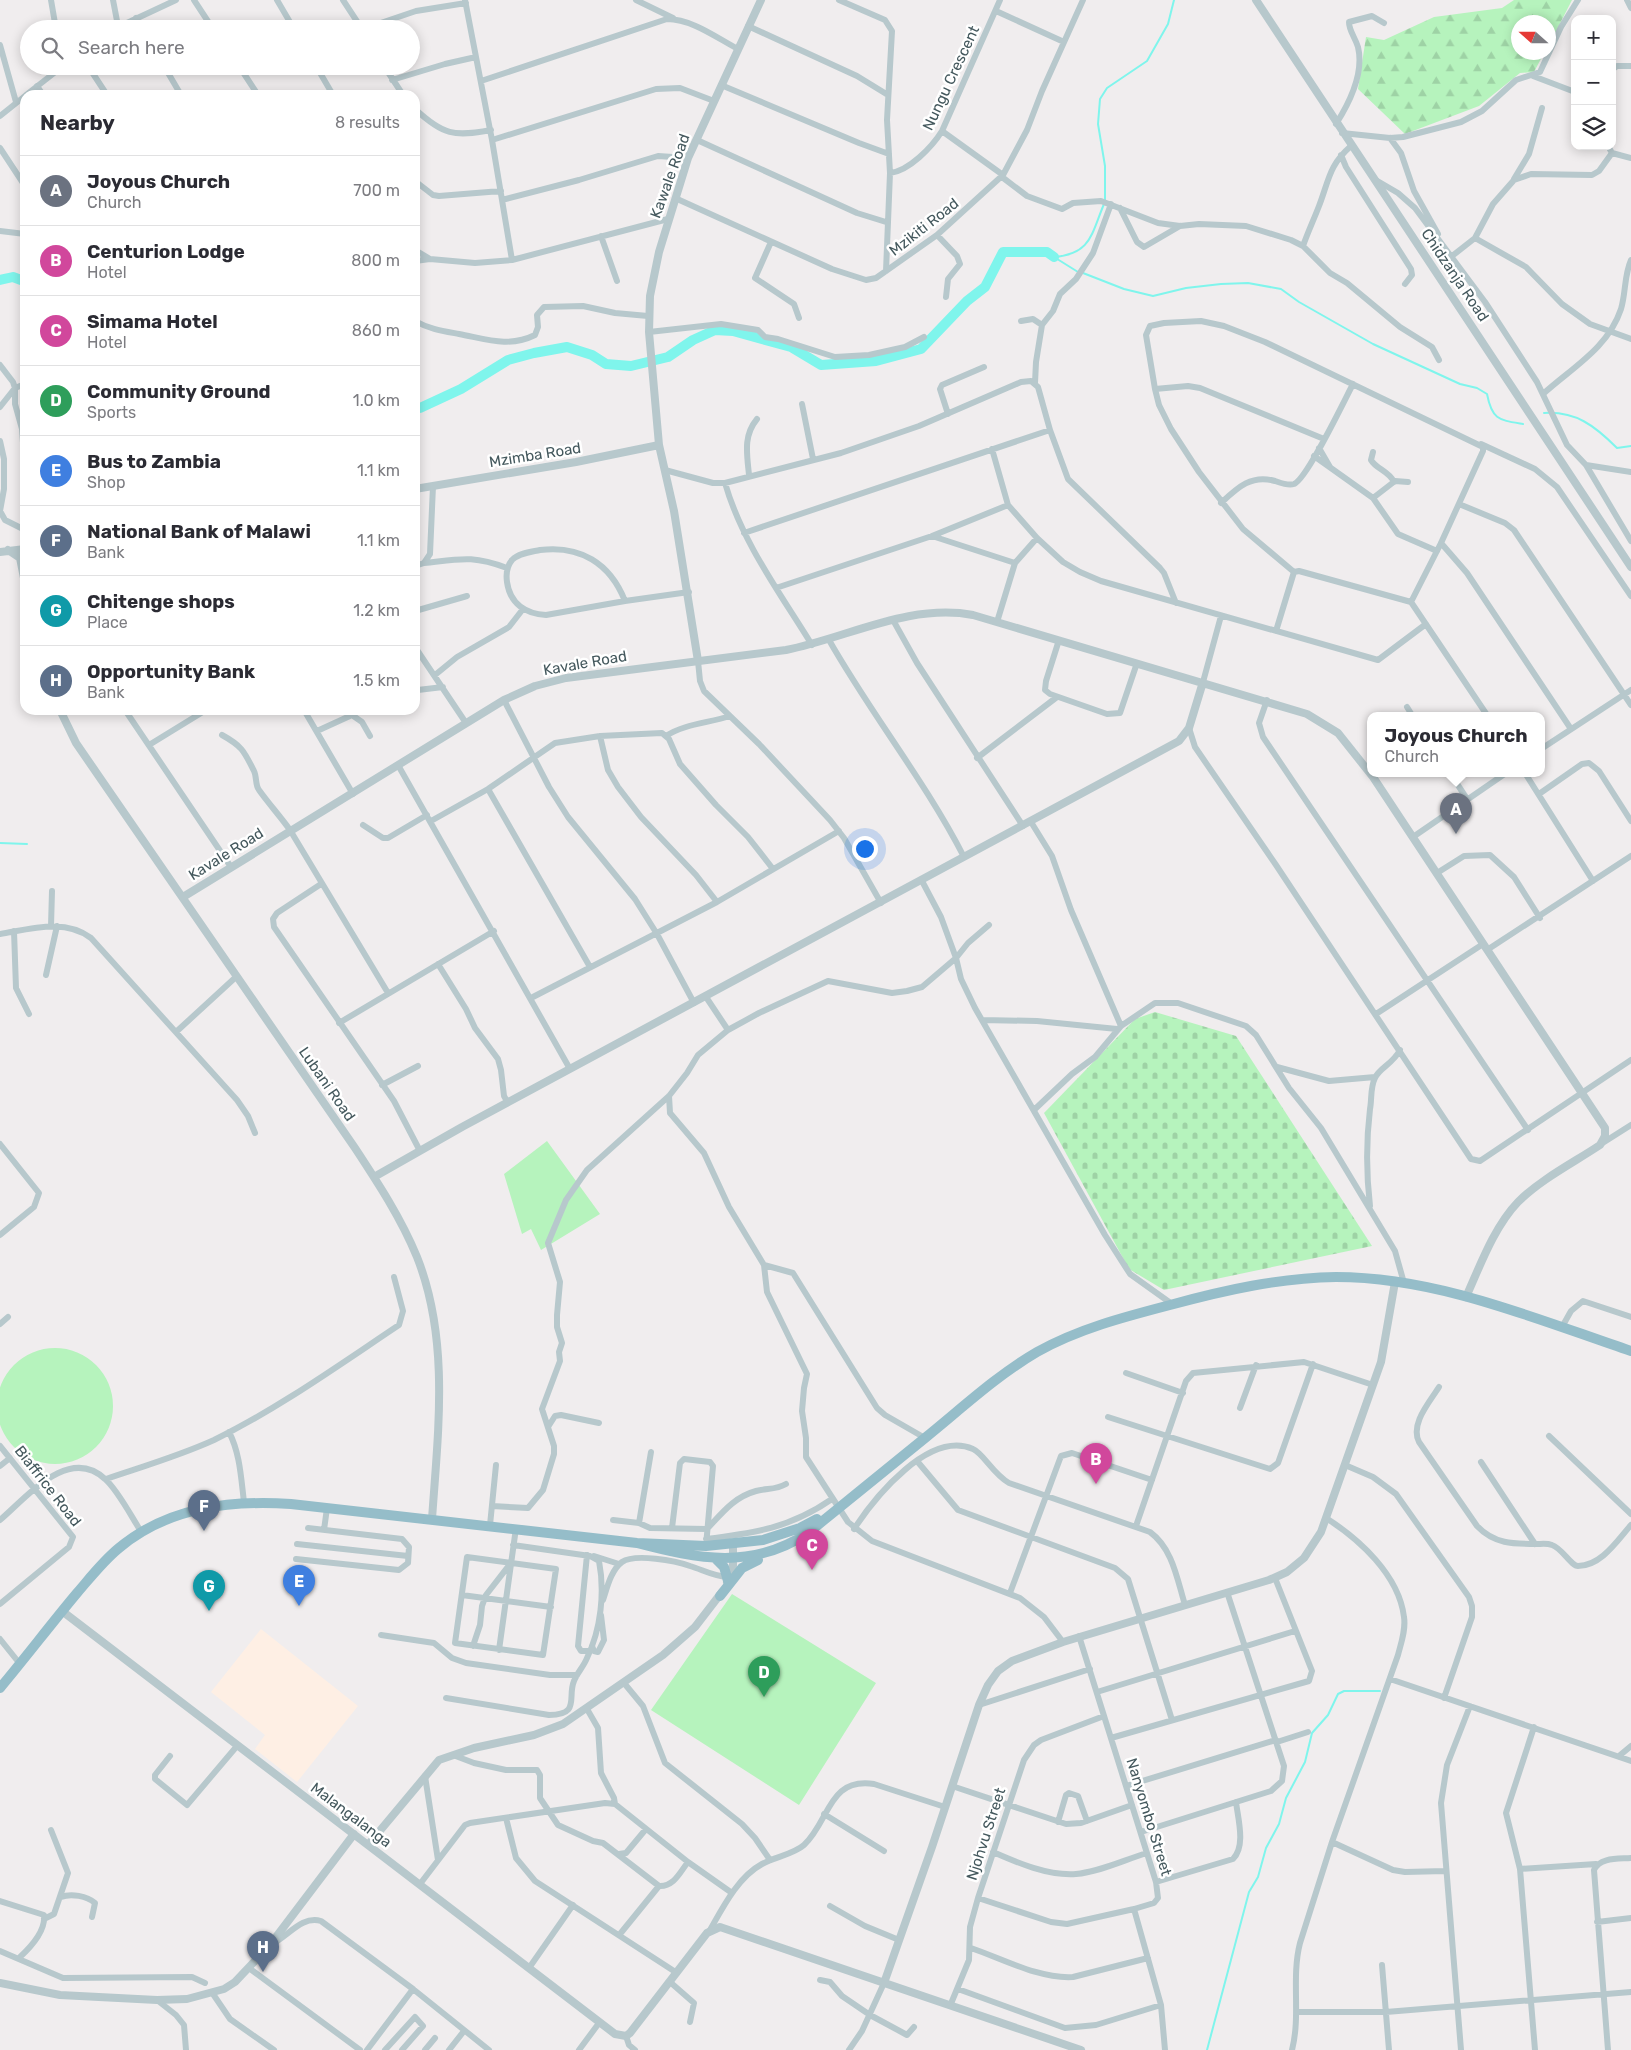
<!DOCTYPE html>
<meta charset="utf-8">
<style>
:root{--surface:#fff;--page:#f7f7f7;--text:#2b2b33;--muted:#7c7c81;--line:#e1e1e2;--accent:#111827}
body{margin:0;font-family:Rubik,sans-serif;background:var(--page);color:var(--text)}
.controls{position:absolute;right:15px;top:15px;display:grid;overflow:hidden;border-radius:10px;box-shadow:0 2px 12px #0003}
.controls button{width:45px;height:45px;display:grid;place-items:center;padding:0;border:0;border-bottom:1px solid var(--line);background:var(--surface);color:var(--text);font:25px sans-serif}
.compass{position:absolute;left:1511px;top:15px;width:45px;height:45px;border-radius:50%;background:var(--surface);box-shadow:0 2px 12px #0003;rotate:291deg}
.you{position:absolute;left:864px;top:848px;width:18px;height:18px;margin:-12px;border:4px solid #fff;border-radius:50%;background:#1a73e8;box-shadow:0 0 0 8px #1a73e833}
.badge{display:grid;place-items:center;width:32px;height:32px;border-radius:50%;background:var(--accent);color:#fff;font-size:16px;font-weight:700}
.pin{position:absolute;translate:-50% -41px;filter:drop-shadow(0 1px 2px #0008)}
.pin::after{content:'';position:absolute;top:26px;width:18px;height:15px;background:inherit;clip-path:polygon(0 0,100% 0,50% 100%)}
.popup{position:absolute;left:1367px;top:712px;width:178px;height:65px;box-sizing:border-box;display:grid;place-content:center;border-radius:10px;background:var(--surface);filter:drop-shadow(0 1px 4px #0005);font-size:16px;white-space:nowrap;color:var(--muted)}
.popup b{font-size:19px;color:var(--text)}
.popup::after{content:'';position:absolute;left:50%;top:100%;margin-left:-10px;border:10px solid transparent;border-top-color:var(--surface)}
.list{margin:0;padding:0;list-style:none}
h2{display:flex;justify-content:space-between;align-items:center;height:65px;margin:0;padding:0 20px;font-size:21px}
h2 small{font-size:16px;font-weight:400;color:var(--muted)}
.list li{display:grid;grid-template-columns:32px 1fr auto;gap:15px;align-items:center;box-sizing:border-box;height:70px;padding:0 20px;border-top:1px solid var(--line)}
.list b{display:block;font-size:19px;white-space:nowrap}
.list p{margin:0;font-size:16px;white-space:nowrap;color:var(--muted)}
.list em{font-size:16px;font-style:normal;color:var(--muted)}
.icon{flex:none;width:28px;height:28px;fill:none;stroke:currentColor;stroke-width:2;stroke-linecap:round;stroke-linejoin:round}
.map{position:relative;flex:none;width:1631px;height:2050px;overflow:hidden}
.search{position:absolute;background:var(--surface);box-shadow:0 2px 12px #0003;left:20px;top:20px;width:400px;height:55px;display:flex;align-items:center;gap:12px;box-sizing:border-box;padding:0 18px;border-radius:28px;color:var(--muted);font-size:19px}
.panel{position:absolute;background:var(--surface);box-shadow:0 2px 12px #0003;left:20px;top:90px;width:400px;height:625px;border-radius:15px}
.map>svg:first-child{display:block}
.commercial{fill:#feefe4}
.forest{fill:url(#forest-firs)}
.cemetery{fill:url(#cemetery-stones)}
.park{fill:#b6f3bd}
.lines{fill:none;stroke-linecap:round;stroke-linejoin:round}
.stream{stroke:#7ff5ec;stroke-width:2}
.river{stroke:#7ff5ec;stroke-width:10}
.minor{stroke:#b7c8cc;stroke-width:6}
.tertiary{stroke:#b7c8cc;stroke-width:8}
.trunk{stroke:#95bdc9;stroke-width:10}
.labels{text-anchor:middle;stroke-width:5;stroke-linejoin:round;paint-order:stroke}
.street-label{font-size:15px;fill:#44585d;stroke:#fff}
</style>
<div class="map">
<svg width="1631" height="2050" viewBox="0 0 1631 2050">
<defs>
<pattern id="forest-firs" width="22" height="20" patternUnits="userSpaceOnUse" patternTransform="scale(1.25)"><rect width="22" height="20" fill="#b6f3bd"/><path d="M5 1l3.5 6h-7zM16 11l3.5 6h-7z" fill="#9ed2a5"/></pattern>
<pattern id="cemetery-stones" width="16" height="16" patternUnits="userSpaceOnUse" patternTransform="scale(1.25)"><rect width="16" height="16" fill="#b6f3bd"/><path d="M2 7V4a2 2 0 0 1 4 0v3zM10 15v-3a2 2 0 0 1 4 0v3z" fill="#9ed2a5"/></pattern>
</defs>
<rect width="100%" height="100%" fill="#f0edee"/>
<path class="commercial" d="M261,1629L358,1706L297,1782L255,1749L265,1735L211,1692Z"/>
<path class="forest" d="M1514,0H1572L1549,45L1548,22H1518V52L1544,53L1534,72L1520,73L1479,106L1405,134L1358,89L1366,37L1384,40L1434,17L1502,8Z"/>
<path class="cemetery" d="M1155,1012L1236,1036L1372,1246L1164,1290L1129,1269L1044,1113L1135,1019Z"/>
<path class="park" d="M547,1141L600,1214L541,1250L531,1229L522,1234L504,1174Z
M-3 1406a58 58 0 1 1 116 0a58 58 0 1 1-116 0Z
M732,1594L876,1683L799,1805L651,1710Z"/>
<g class="lines">
<path class="stream" d="M1105,200V166L1098,124L1100,99L1107,88L1147,61L1168,24L1174,0
M1054,257L1078,272
M1054,257C1091,254 1091,235 1104,204
M1083,273L1124,289L1153,296L1186,288L1221,284L1248,283L1281,289L1299,302L1373,344L1460,384L1477,388L1487,394C1492,420 1499,420 1523,424
M1544,413C1576,411 1595,426 1617,448L1631,446
M0,843L27,844
M1207,2050L1249,1892L1258,1877L1266,1848L1279,1824L1286,1798L1305,1762L1312,1733L1328,1715L1338,1694L1344,1691H1380"/>
<path class="river" d="M0,280L13,277L21,280L25,278
M415,408H420L461,389L508,360L534,353L567,347L592,355L606,364L631,366L668,357L693,340L715,330L733,331L791,347L821,365L876,361L921,349L967,301L985,287L1003,252H1047L1054,257"/>
<path class="minor" d="M51,0L56,29
M113,0L118,26
M194,0L213,29
M277,0L294,29
M343,0L362,29
M465,0L492,140L512,260
M636,0L673,18
M839,0L885,20L892,31L887,120L890,173L886,271
M1627,0L1631,8
M996,11L1064,42
M136,18L142,29
M748,26L857,76L888,95
M114,29L176,0
M363,29L416,11L466,3
M0,45L16,102
M88,66L107,95
M164,66L181,95
M239,66L258,95
M316,66L333,95
M384,66L403,95
M1612,70L1617,66H1631
M1533,76L1575,92
M392,80L445,64L476,57
M481,81L667,19C692,19 717,38 738,49
M721,85L859,143L889,154
M37,86L43,95
M26,95L63,66
M415,109C443,135 454,137 491,130
M0,116L25,96
M1336,124C1350,102 1364,72 1358,47C1355,37 1349,31 1349,22L1372,16L1384,23
M942,131L1003,175
M1342,133L1390,138L1403,137L1461,122L1482,111L1516,80L1540,72L1561,27L1578,0
M1390,138L1401,153L1414,191L1438,234
M492,140L656,89L680,88L714,101
M697,140L857,213L886,222
M1608,146L1612,153L1631,158
M0,148L25,186
M1341,155L1346,167L1411,269L1412,275L1405,284
M890,173C909,171 932,147 942,131L1000,0
M1002,177L1027,196L1062,209L1073,203L1101,201L1158,223L1180,226L1199,224L1246,226L1291,240L1303,246L1330,273L1347,283L1400,327L1432,347L1439,360
M1374,179L1398,193L1415,208L1485,302L1537,382L1567,445L1586,465L1631,541
M1514,179L1529,154L1542,108
M415,181L433,195L439,196L501,191
M675,198L832,269L866,280L876,278L937,235L1003,175L1027,130L1042,91L1083,0
M502,200L579,180L658,156L688,158
M1120,208L1137,242L1144,247L1180,226
M0,231L25,234
M937,235L957,256L960,264L948,279L946,297
M601,236L617,281
M1475,238L1526,267L1562,304L1590,324L1631,339
M771,242L755,278L794,304L799,318
M1303,246C1308,232 1314,219 1319,206C1329,180 1329,165 1351,146
M415,250L430,259
M1452,256L1475,238L1493,204L1514,180L1531,174L1592,175L1599,171L1612,153
M415,261L430,259L475,263L512,260L668,219
M415,321C429,329 443,331 459,334C486,339 509,348 535,335L538,327L537,315L544,307L583,306L615,313L648,316
M1021,321L1033,319L1042,325L1036,362L1035,383
M1042,325L1053,311L1060,294L1076,279L1093,253L1111,204
M649,332L721,324L758,330L765,337L778,339L835,357L869,355L905,347L924,337
M0,365L13,382L15,388V404L22,429L25,470
M1155,389L1188,386L1200,388L1324,439
M1543,394C1573,367 1608,348 1621,309C1626,292 1624,276 1631,260
M802,404L813,459
M0,407L15,388L25,384
M948,414L940,389L942,385L984,367
M0,441L4,459V489L0,511L5,520L25,530
M1481,444L1535,469L1557,487L1631,596
M1319,448L1330,467
M992,449L1008,505L1037,538L1063,562L1080,572L1101,581L1378,660L1426,624
M1373,452L1371,460C1376,469 1389,471 1394,482
M1314,456L1373,498L1398,534L1437,551
M1586,465L1631,472
M665,470L713,483H725L841,453L919,426L1021,382L1031,381L1038,387L1050,430L1068,479L1160,568L1164,573L1176,603
M749,475C747,454 743,436 757,419
M725,483C742,542 780,593 812,645
M1373,498L1395,481L1408,482
M1221,503C1237,488 1251,474 1275,481C1281,483 1288,486 1294,484C1307,479 1344,401 1353,384
M1459,504L1505,523L1514,530L1631,705
M744,533L1050,430
M932,536L1015,563
M1441,543L1467,573L1571,729
M424,563C461,559 472,555 507,568
M415,566L424,563L430,554L433,486
M1294,572L1243,529L1199,472L1171,429L1159,405L1155,389L1146,335L1150,326L1164,323L1201,321L1224,326L1265,342L1483,447V451L1441,543L1411,602
M776,588L932,536L1008,505
M625,601C610,563 580,545 540,550C531,552 519,553 512,560C507,566 506,575 507,582C510,604 526,614 546,615L625,601L689,592
M415,611L467,596
M893,620L917,663L1023,826
M997,622L1015,563L1037,538
M1276,631L1294,572L1299,571L1411,602L1487,715
M829,640C871,714 925,781 964,857
M1059,640L1046,681L1045,690L1050,694L1107,714L1120,713L1137,663
M415,647L466,723
M698,661L700,681L704,691L759,744L830,820L844,838L881,903
M435,675L457,657L509,627L523,609
M1203,682L1221,616
M415,687L418,690L443,687
M504,700L549,787L568,817L635,899L657,934L694,1003
M1267,700L1259,723L1263,737L1528,1130
M1407,707L1412,715
M125,710L231,867
M304,710L353,794
M352,715L362,722L370,736
M1189,728L1195,747L1276,865L1471,1159L1480,1161L1631,1060
M317,731L352,715L356,710
M222,735C242,746 244,751 254,771C257,777 255,785 259,790C269,804 280,816 290,830L388,993
M600,736L608,770L618,787L641,817L696,875L717,902
M666,736C684,724 709,723 730,716
M149,745L206,710
M1541,749L1631,690
M977,758L1057,697
M398,765L570,1069
M1450,773L1467,799
M1525,773L1593,881
M488,789L590,967
M1539,794L1582,764L1589,763L1599,771L1631,821
M431,821L488,789L555,743L600,736L662,733L669,739L680,764L716,805L748,837L773,869
M1031,822L1052,856L1071,910L1121,1026
M363,825L383,838H388L427,815
M1413,837L1506,773
M1437,873L1464,856L1490,855L1514,877L1540,918
M321,884L277,913L273,919L274,927L394,1101L420,1151
M989,925L968,943L956,958L961,979L975,1008L1105,1235L1130,1274L1172,1304
M51,926L52,891
M14,931L16,988L29,1014
M0,934C30,929 65,918 91,938L237,1100L248,1116L255,1133
M1487,950L1631,856
M438,964L466,1009L475,1028L498,1059L501,1070L504,1096L508,1103
M46,975L57,926
M706,997L728,1030
M531,998L717,902L839,831
M1376,1014L1483,944
M982,1020L1037,1021L1117,1029
M339,1023L494,931
M176,1032L237,976
M1277,1067L1329,1081L1375,1077
M382,1085L418,1066
M669,1096L670,1113L704,1153L729,1207L764,1265L767,1292L807,1374L804,1388L802,1411L806,1438V1457L848,1522L872,1541L1020,1598L1044,1617L1063,1642
M1034,1110L1072,1074L1095,1057L1121,1026L1155,1003H1178L1246,1026L1256,1035L1289,1088L1321,1128L1395,1251L1404,1283
M0,1144L39,1193L34,1207L0,1235
M1601,1144L1631,1125
M1370,1206C1366,1172 1366,1142 1370,1109C1372,1099 1370,1088 1375,1078C1379,1068 1393,1064 1400,1050
M764,1265L793,1273L877,1408L885,1415L925,1438
M0,1324L8,1317
M1562,1327L1571,1311L1583,1301L1631,1317
M1126,1373L1183,1393
M1439,1387C1429,1403 1410,1424 1419,1442L1477,1526C1494,1544 1513,1544 1537,1544C1541,1544 1547,1543 1552,1545C1562,1548 1571,1566 1578,1566C1601,1566 1617,1541 1631,1525
M1240,1408L1256,1365
M1108,1417L1270,1469L1278,1463L1313,1364
M548,1427L555,1416L561,1415L599,1423
M229,1432C240,1453 241,1478 244,1502
M1549,1436L1631,1514
M0,1446L73,1537L69,1547L0,1604
M917,1461L958,1510L1115,1568L1128,1579L1172,1720
M1481,1462L1535,1544
M1345,1465L1373,1477L1396,1494L1469,1597L1472,1606V1617L1444,1698
M0,1466L10,1458
M106,1479C141,1467 179,1456 214,1440C279,1408 339,1365 399,1325L403,1311L394,1277
M492,1506L528,1508L543,1490L554,1454V1446L542,1409L560,1361L559,1352L562,1343L557,1327V1315L560,1282L548,1243L566,1200L587,1170L669,1096L687,1073L698,1055L728,1030L759,1013L828,981L892,993L907,991L922,987L956,958L941,917L922,881
M0,1520C27,1497 69,1445 105,1479C118,1490 132,1518 142,1533
M613,1520L639,1523L650,1528L707,1529C722,1513 734,1497 756,1491C767,1488 776,1490 786,1484
M639,1523L651,1452
M490,1525L496,1465
M1136,1526L1186,1381L1193,1373L1304,1362L1373,1385
M672,1528L680,1463L684,1459L710,1462L713,1466L706,1546
M854,1529C875,1497 929,1430 973,1449C983,1453 993,1474 1009,1483L1150,1532C1173,1549 1177,1579 1185,1605
M324,1530L327,1508
M706,1539C755,1533 790,1528 832,1499
M297,1544L408,1556
M587,1555L578,1646L581,1651H590
M594,1556L619,1564
M467,1557L556,1569L543,1655L455,1643Z
M296,1559L399,1570L408,1563L409,1547L402,1539L308,1528
M1010,1593L1061,1456L1072,1453L1152,1480
M462,1595L551,1607
M603,1600C607,1588 611,1570 622,1562C635,1553 676,1561 690,1566C703,1570 713,1576 727,1577
M381,1635L434,1643L452,1658L466,1663L550,1675H577
M0,1639L20,1664
M473,1646L480,1625L482,1606L486,1595L510,1564
M592,1646L594,1651L598,1652L604,1640L601,1615
M499,1650L516,1528
M1390,1679L1631,1761
M624,1683L643,1706L665,1763L742,1824L755,1838L770,1860
M1097,1692L1295,1631
M446,1698L549,1715C581,1715 567,1697 574,1681C577,1673 584,1666 587,1658C601,1629 605,1592 599,1561L590,1556L513,1545
M979,1705L1090,1669
M587,1709L598,1728L601,1773L614,1798L615,1804
M1534,1727L1506,1813L1520,1869L1535,2050
M1111,1738L1309,1681L1312,1671L1275,1578
M1277,1742L1308,1732
M453,1755L474,1763L506,1770H537L540,1775V1798L558,1825L593,1841L603,1843L659,1886C674,1887 680,1872 688,1862
M170,1756L155,1775V1779L187,1805L237,1746
M1619,1756L1631,1746
M425,1776L438,1860
M952,1786L1066,1824L1081,1823L1132,1805
M1126,1786L1276,1740
M824,1814L884,1851
M506,1818L516,1858L535,1881L677,1973
M1058,1822L1066,1795L1069,1793L1078,1796L1087,1821
M1141,1832L1271,1791L1282,1781L1284,1766L1227,1592
M1332,1842L1393,1870L1405,1872L1445,1871
M993,1852C1018,1863 1048,1876 1076,1874C1099,1872 1124,1860 1147,1853
M619,1854L626,1853L646,1829
M1520,1869L1596,1864
M1156,1882L1233,1859C1246,1846 1238,1819 1236,1802
M420,1884L465,1825L470,1823L605,1803L615,1804L688,1862L732,1893
M61,1897C71,1893 87,1896 95,1903L92,1917
M978,1898L1051,1922L1067,1924L1134,1909L1154,1903L1158,1898L1156,1882L1079,1636
M0,1901L44,1915C46,1931 30,1948 19,1958
M830,1906L865,1926L899,1940
M1134,1909L1161,2005L1165,2050
M44,1919L54,1914L68,1873L51,1830
M1597,1922L1631,1918
M710,1930C723,1907 738,1877 762,1864C775,1857 794,1854 804,1845C830,1821 828,1777 874,1784L945,1807
M620,1934L659,1886
M270,1945C287,1938 301,1915 321,1921L413,1989L489,2050
M971,1948C1003,1959 1039,1979 1073,1977L1148,1958
M0,1951L63,1978L192,1977L205,1983
M1382,1965L1389,2050
M249,1968L360,2050
M529,1968L573,1905
M820,1980L830,1982L842,1996L870,2015L907,2035L914,2027
M670,1982L694,2003L690,2022
M958,1989L1065,2028L1096,2025L1161,2005
M213,1994L230,2019L274,2050
M157,2000L176,2015L184,2025L186,2050
M950,2006L969,1960L970,1927L978,1898L1024,1760L1034,1745L1041,1740L1104,1716
M1296,2012H1386L1631,1992
M626,2036L629,2045L635,2050
M367,2050L413,1989
M385,2050L415,2017L423,2026L402,2050
M425,2050L435,2038
M449,2050L464,2031
M579,2050L599,2023
M849,2050L862,2031L884,1983
M1292,2050C1301,2015 1291,1978 1300,1943L1332,1842L1398,1655C1401,1643 1406,1630 1404,1617C1399,1575 1359,1539 1326,1518
M1461,2050L1441,1803L1447,1765L1470,1706
M1608,2050L1594,1870C1600,1857 1618,1859 1631,1858"/>
<path class="tertiary" d="M1256,0L1631,567
M415,489L576,462L659,445
M8,550L20,558L25,583
M0,552L25,549
M698,661L674,511L659,445L649,332L650,296L659,252L688,158L761,0
M60,710L76,743L98,775L355,1148C378,1183 401,1218 417,1257C450,1340 438,1432 432,1519
M183,897L504,700L535,686L566,678L786,650C847,638 909,603 973,615L1307,714L1338,733L1373,777L1605,1128V1136L1600,1145C1573,1163 1541,1179 1518,1202C1494,1227 1480,1266 1466,1297
M374,1177L462,1127L1179,741L1189,728L1203,682
M727,1582L733,1566V1544
M62,1611L615,2034L626,2036L630,2033L707,1933L720,1927L1081,2050
M368,1845L439,1760L474,1748L534,1735L563,1724L663,1655L695,1627L722,1592
M0,1983L60,1995L157,2000L187,1999L224,1989L235,1982L270,1945L354,1834
M884,1983L932,1847L979,1705L988,1685L998,1671L1012,1661L1063,1642L1269,1580L1287,1572L1304,1558L1321,1532L1381,1362L1395,1282"/>
<path class="trunk" d="M637,1543C698,1559 752,1570 808,1533C847,1501 886,1470 925,1438C961,1409 996,1376 1037,1352C1078,1329 1124,1317 1170,1305C1225,1290 1279,1278 1336,1277C1437,1277 1536,1319 1631,1351
M715,1558L724,1567L728,1581
M720,1596L742,1568L758,1560
M0,1688C26,1657 51,1624 77,1593C90,1578 103,1561 119,1548C168,1507 230,1500 291,1504L637,1543L706,1546L763,1540L800,1528L817,1519"/>
</g>
<g class="labels">
<g class="street-label">
<text transform="translate(951 78) rotate(-65)" y="5">Nungu Crescent</text>
<text transform="translate(670 176) rotate(-70)" y="5">Kawale Road</text>
<text transform="translate(924 227) rotate(-38)" y="5">Mzikiti Road</text>
<text transform="translate(1455 275) rotate(56)" y="5">Chidzanja Road</text>
<text transform="translate(535 455) rotate(-9)" y="5">Mzimba Road</text>
<text transform="translate(585 663) rotate(-10)" y="5">Kavale Road</text>
<text transform="translate(226 854) rotate(-32)" y="5">Kavale Road</text>
<text transform="translate(327 1084) rotate(55)" y="5">Lubani Road</text>
<text transform="translate(48 1486) rotate(52)" y="5">Biaffrice Road</text>
<text transform="translate(351 1815) rotate(37)" y="5">Malangalanga</text>
<text transform="translate(1149 1817) rotate(73)" y="5">Nanyombo Street</text>
<text transform="translate(986 1834) rotate(-72)" y="5">Njohvu Street</text>
</g>
</g>
</svg>
<div class="controls">
<button>+</button>
<button>−</button>
<button><svg class="icon" aria-label="layers" viewBox="0 0 24 24"><path d="M12 4l9 5-9 5-9-5zM3 14l9 5 9-5"/></svg></button>
</div>
<svg class="compass" viewBox="-18 -18 36 36"><path d="M0-13l5 13h-10z" fill="#e53935"/><path d="M0 13l5-13h-10z" fill="#7c7c81"/></svg>
<div class="you"></div>
<div class="pin badge" style="left:1456px;top:834px;background:#6b7280">A</div>
<div class="popup"><b>Joyous Church</b>Church</div>
<div class="pin badge" style="left:1096px;top:1484px;background:#d1479c">B</div>
<div class="pin badge" style="left:812px;top:1570px;background:#d1479c">C</div>
<div class="pin badge" style="left:764px;top:1697px;background:#2e9e5b">D</div>
<div class="pin badge" style="left:299px;top:1606px;background:#3f7fe0">E</div>
<div class="pin badge" style="left:204px;top:1531px;background:#5c6f8a">F</div>
<div class="pin badge" style="left:209px;top:1611px;background:#0f9aa8">G</div>
<div class="pin badge" style="left:263px;top:1972px;background:#5c6f8a">H</div>
<div class="search"><svg class="icon" aria-label="search" viewBox="0 0 24 24"><circle cx="10" cy="10" r="6"/><path d="M15 15l6 6"/></svg>Search here</div>
<section class="panel">
<h2>Nearby<small>8 results</small></h2>
<ul class="list">
<li><span class="badge" style="background:#6b7280">A</span><div><b>Joyous Church</b><p>Church</p></div><em>700 m</em></li>
<li><span class="badge" style="background:#d1479c">B</span><div><b>Centurion Lodge</b><p>Hotel</p></div><em>800 m</em></li>
<li><span class="badge" style="background:#d1479c">C</span><div><b>Simama Hotel</b><p>Hotel</p></div><em>860 m</em></li>
<li><span class="badge" style="background:#2e9e5b">D</span><div><b>Community Ground</b><p>Sports</p></div><em>1.0 km</em></li>
<li><span class="badge" style="background:#3f7fe0">E</span><div><b>Bus to Zambia</b><p>Shop</p></div><em>1.1 km</em></li>
<li><span class="badge" style="background:#5c6f8a">F</span><div><b>National Bank of Malawi</b><p>Bank</p></div><em>1.1 km</em></li>
<li><span class="badge" style="background:#0f9aa8">G</span><div><b>Chitenge shops</b><p>Place</p></div><em>1.2 km</em></li>
<li><span class="badge" style="background:#5c6f8a">H</span><div><b>Opportunity Bank</b><p>Bank</p></div><em>1.5 km</em></li>
</ul>
</section>
</div>
